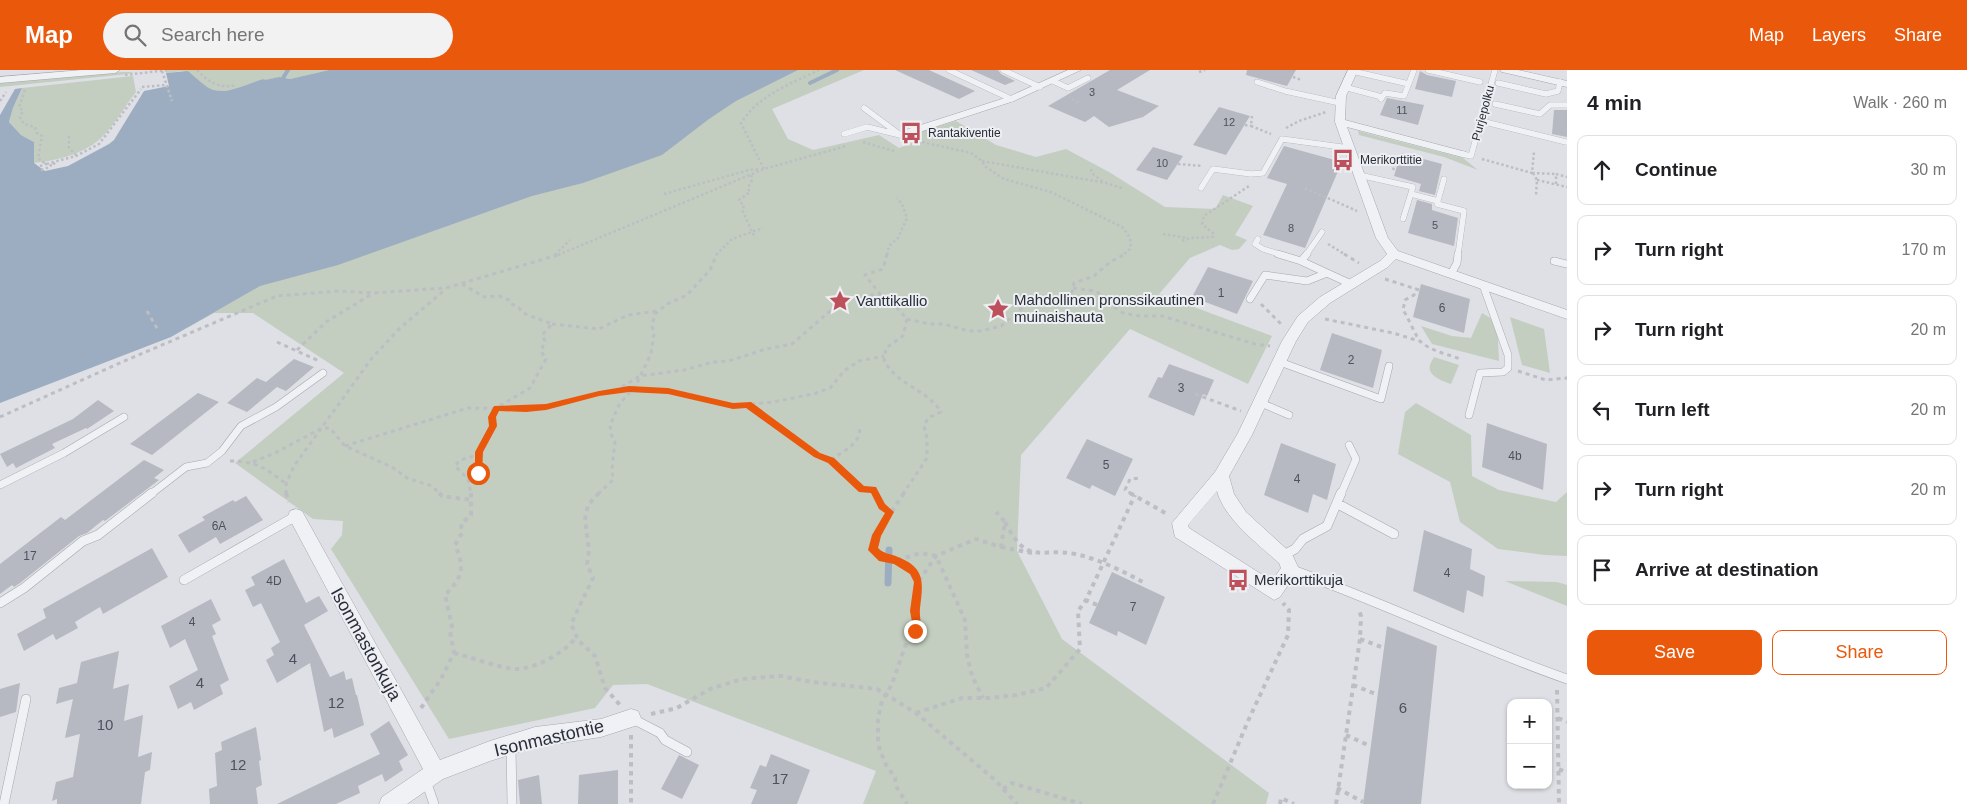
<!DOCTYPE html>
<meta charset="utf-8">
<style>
:root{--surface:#fff;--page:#f2f2f2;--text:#202124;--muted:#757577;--line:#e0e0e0;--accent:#ea580c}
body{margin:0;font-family:Arial,sans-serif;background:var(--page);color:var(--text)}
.controls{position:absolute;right:15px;bottom:15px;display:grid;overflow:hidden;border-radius:10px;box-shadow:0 1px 4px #0004}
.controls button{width:45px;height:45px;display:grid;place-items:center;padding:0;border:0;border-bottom:1px solid var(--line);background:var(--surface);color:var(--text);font:25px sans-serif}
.stop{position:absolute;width:15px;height:15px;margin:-11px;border:4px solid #ea580c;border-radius:50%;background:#fff}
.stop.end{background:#ea580c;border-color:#fff;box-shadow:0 1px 5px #0008}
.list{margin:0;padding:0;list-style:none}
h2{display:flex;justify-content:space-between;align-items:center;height:65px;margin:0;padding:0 20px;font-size:21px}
h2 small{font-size:16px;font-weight:400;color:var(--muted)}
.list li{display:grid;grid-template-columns:32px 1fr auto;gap:15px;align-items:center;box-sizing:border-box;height:70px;margin:0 10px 10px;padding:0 10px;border:1px solid var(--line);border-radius:10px}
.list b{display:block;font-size:19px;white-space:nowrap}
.list em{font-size:16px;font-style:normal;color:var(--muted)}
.actions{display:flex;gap:10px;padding:15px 20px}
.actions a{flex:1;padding:11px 0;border:1px solid var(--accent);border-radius:10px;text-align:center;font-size:18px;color:var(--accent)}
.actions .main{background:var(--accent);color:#fff}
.icon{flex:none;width:28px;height:28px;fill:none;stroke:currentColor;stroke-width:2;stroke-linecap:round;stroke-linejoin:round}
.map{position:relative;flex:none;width:1567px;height:734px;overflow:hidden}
header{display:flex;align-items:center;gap:30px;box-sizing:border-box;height:70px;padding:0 25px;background:var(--accent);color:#fff}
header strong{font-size:24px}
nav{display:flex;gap:28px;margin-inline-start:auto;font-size:18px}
.search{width:350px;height:45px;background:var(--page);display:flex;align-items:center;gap:12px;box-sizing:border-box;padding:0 18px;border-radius:28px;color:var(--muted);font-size:19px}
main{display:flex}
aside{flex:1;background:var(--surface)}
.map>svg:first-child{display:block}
.green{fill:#c3cec0}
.water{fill:#9dadc1}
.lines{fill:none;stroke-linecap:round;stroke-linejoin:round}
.stream-far1{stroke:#9dadc1;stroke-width:4}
.stream{stroke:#9dadc1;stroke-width:7}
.building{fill:#b6b9c1}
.service-far2-casing{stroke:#a4a7ae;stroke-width:6}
.service-far1-casing{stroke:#a4a7ae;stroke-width:8}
.service-casing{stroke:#a4a7ae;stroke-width:10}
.minor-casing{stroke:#a4a7ae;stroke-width:1}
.path-far2{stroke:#bcbec4;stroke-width:2.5;stroke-dasharray:2.5 2.5;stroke-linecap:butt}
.path-far1{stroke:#bcbec4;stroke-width:3;stroke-dasharray:4 4;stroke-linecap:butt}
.path{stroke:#bcbec4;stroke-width:4;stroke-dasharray:4.5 4.5;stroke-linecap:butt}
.service-far2{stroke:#f0f1f4;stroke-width:5.5}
.service-far1{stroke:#f0f1f4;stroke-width:7}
.service{stroke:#f0f1f4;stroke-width:9}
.minor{fill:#f0f1f4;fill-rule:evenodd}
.route{fill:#ea580c}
.labels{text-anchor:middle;stroke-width:4;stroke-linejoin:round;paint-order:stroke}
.far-number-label{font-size:11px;fill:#4c515c}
.far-street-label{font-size:12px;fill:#292e3a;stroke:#edeff3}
.far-poi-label{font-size:12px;fill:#292e3a;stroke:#edeff3;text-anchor:start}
.number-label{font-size:12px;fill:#4c515c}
.poi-label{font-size:15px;fill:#292e3a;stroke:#edeff3;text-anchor:start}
.near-number-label{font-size:15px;fill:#4c515c}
.near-street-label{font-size:18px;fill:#292e3a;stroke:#edeff3}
</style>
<header>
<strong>Map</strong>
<div class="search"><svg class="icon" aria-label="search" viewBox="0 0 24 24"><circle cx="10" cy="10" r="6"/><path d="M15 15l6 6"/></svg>Search here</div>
<nav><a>Map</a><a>Layers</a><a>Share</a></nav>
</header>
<main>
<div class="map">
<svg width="1567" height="734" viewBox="0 0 1567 734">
<rect width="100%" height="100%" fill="#dee0e5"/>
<path class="green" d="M165,0H329L290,9L279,7L264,11V9C251,14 225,26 208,18C199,14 190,6 182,1L166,3Z
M713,0H864L772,39L788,69L813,80L879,65L899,78L919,70L922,61L956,51L996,75L1036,87L1066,79L1109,102L1165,137L1215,139L1223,125L1253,136L1235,165L1247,170L1239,179L1232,180L1220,175L1190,188L1159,224L1272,266L1248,314L1130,259L1021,385L1017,481L1062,569L1269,723L1266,734H863L876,701L647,614L613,615L595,638L449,669L331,479L342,465L343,451L313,449L235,393L344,303L253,243H214L187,258L254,177L574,115L608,103Z
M122,2H134L128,4L0,17V11Z
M133,6L136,22C125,36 115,54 103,66C87,83 56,91 34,93V72L21,65L9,52L13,38L22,18Z
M1358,61L1463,88L1478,100L1444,87L1359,65Z
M1482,243L1497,252L1499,291L1432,274L1421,256L1452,266L1471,268Z
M1510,247L1544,259L1550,303L1522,295Z
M1434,287L1459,295L1451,314C1443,311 1427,306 1430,295C1431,292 1433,289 1434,287Z
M1416,333L1471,365L1472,406L1499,420L1556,432L1567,422V486L1545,485L1498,479L1460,452L1450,412L1398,384L1405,342Z
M1505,511L1557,512L1567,515V536Z"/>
<path class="water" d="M329,0H798L736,31L709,49L662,85L583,113L532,126L338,195L260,216L171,267L0,333V45L15,19L22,18L13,38L9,52L21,65L34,72V93L45,101L68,96L109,74L114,70L144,21L169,16L166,3L188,1C194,6 200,12 207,17C224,28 250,12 264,9L265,10L279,7L290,9Z"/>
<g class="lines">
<path class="stream-far1" d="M283,8L288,0
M810,13L837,0"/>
<path class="stream" d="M888,513L889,480"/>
</g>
<path class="building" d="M895,0H929L975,21L959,29Z
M971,0H998L1001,4L1015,11L1005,15Z
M1110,0H1150L1117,20L1159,36L1143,47L1109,57L1094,46L1085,52L1048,36Z
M1247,0H1296L1287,16L1246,5Z
M1420,1L1427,5L1456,11L1452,27L1415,19Z
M1387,28L1424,35L1418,55L1380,45Z
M1219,37L1250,46L1226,85L1193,75Z
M1554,40H1567V67L1552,64Z
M1284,76L1342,92L1305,178L1263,165L1287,114L1267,108Z
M1153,77L1183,86L1167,110L1136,100Z
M1401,83L1442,94L1435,125L1419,121L1421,114L1394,106Z
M1417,130L1432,134V140L1458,148L1454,176L1408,163Z
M1208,197L1253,211L1237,244L1192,227Z
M1421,214L1470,229L1464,263L1413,247Z
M1332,263L1382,280L1373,318L1320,300Z
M294,289L314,297L286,321L277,317L247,342L227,333L257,308L266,312Z
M1169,294L1214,310L1207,326L1203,324L1194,346L1148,327L1158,307L1162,308Z
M198,323L219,332L152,385L130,374Z
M98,330L114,341L87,359L86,358L52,374L55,378L16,398L13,393L7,397L0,384L73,349Z
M1487,353L1547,374L1543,420L1482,397Z
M1087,369L1133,389L1115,426L1092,415L1090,419L1066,408Z
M1281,373L1336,394L1327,430L1313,424L1308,443L1264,425Z
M144,390L164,400L154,408L159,410L105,451L103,450L87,463L79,466L20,513L14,517L12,515L0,524V494L61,447L65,450Z
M246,426L263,450L220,474L216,467L189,483L178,465L205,450L202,447L233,430L235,432Z
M1424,460L1472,479L1470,499L1485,506L1483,527L1467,520L1464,543L1413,521Z
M152,478L168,507L103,544L100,537L75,552L78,558L56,570L53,564L24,581L17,564L46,548L43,539Z
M284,489L306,533L319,526L328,541L304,555L330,607L344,601L346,610L352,608L356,625H357L364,655L334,668L332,658L324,662L310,593L277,613L266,590L274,585L271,578L280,572L261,533L253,537L245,520L255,515L251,507Z
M1112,502L1165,527L1146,575L1118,561L1117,566L1089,553Z
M211,529L221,550L212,555L216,564L212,566L229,610L220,615L223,624L194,640L191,632L178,639L169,616L198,600L185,569L170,578L161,556Z
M1387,556L1437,576L1421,734H1363Z
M119,581L113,619L129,614L124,651L143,645L138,687L152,682L150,700L145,702L141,734H57V729L52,731L56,712L73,707L80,664L65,668L73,629L56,634L59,618L77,613L81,592Z
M20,613L16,642L0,647V619Z
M389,651L408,685L399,691L403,700L385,712L382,704L358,716L360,723L336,734H277L380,684L370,664Z
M256,657L261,690L259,691L262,715L256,718L258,734H210L209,719L217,716L215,683L222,680L221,672Z
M771,684L810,700L797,734H751L757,720L750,718L760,695L766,697Z
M679,685L699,695L682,729L661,719Z
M618,700V734H578L579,705Z
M539,705L542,734H520L518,710Z"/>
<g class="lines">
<g class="service-far2-casing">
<path id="service-far2" d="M949,0L1011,29
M1003,0L1040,17
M1428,0L1480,12
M1352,1L1409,14
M1053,11L1068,18L1088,8
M1257,12L1285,21L1340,33
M1498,13L1546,24L1558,21L1560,12
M1344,17L1382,27
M1381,29L1385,23L1404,26L1414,0
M1495,34L1540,44L1550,35H1567
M864,38L899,64
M1481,51L1566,72
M844,64L867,57L900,65
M1462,84L1471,86L1495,0
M1359,105L1413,117L1403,149
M1444,109L1437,134L1464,141L1458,185
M1201,118L1213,99L1251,104L1263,103L1282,69L1349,78
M1411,124L1438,131
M1258,169L1255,174L1263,179L1282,185
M1306,185L1322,162"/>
</g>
<g class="service-far1-casing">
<path id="service-far1" d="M1278,184L1301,191L1327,203
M1301,191L1307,184
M1554,191L1567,194
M1451,204L1457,193L1458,184
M1250,229L1265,205L1307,211L1327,203L1351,214
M1280,292L1381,329L1389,296
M1261,333L1289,345
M1469,345L1480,303L1503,302L1508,298V285L1483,215
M0,415L64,383L124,347
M151,424L186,397L207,393L222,381L241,356L276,337L323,303
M1341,424L1356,389L1349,375"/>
</g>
<g class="service-casing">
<path id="service" d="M1338,434L1394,464
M1282,486L1295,479L1303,469L1327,456L1341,423
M1290,499C1384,533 1473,576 1567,609
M184,510L296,446
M0,533L24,518L83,471L98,465L152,423
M631,648L660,663L665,670L687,682
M511,676L512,734
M426,711L434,734
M4,734L26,629"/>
</g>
<g class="minor-casing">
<path id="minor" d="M82,0H120L115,3L0,13V7Z
M1068,0H1081L1014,31L904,67L900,68L895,65L896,63L1008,27Z
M1348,0H1358L1346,26L1345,50L1466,82L1467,84L1462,87L1347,57L1388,168L1398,181L1567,240V249L1396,189L1388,197L1330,233L1308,252L1296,271L1252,365L1229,406L1234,424L1246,442L1292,484L1299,499L1280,527L1274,530L1175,467L1172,453L1215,402L1238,363L1282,271L1298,246L1320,227L1380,191L1387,184L1376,168L1335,52L1336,26ZM1217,421C1224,449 1259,475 1279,493L1281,498L1272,511L1189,458L1188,455Z
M1500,0H1518L1567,11V17L1502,2Z
M296,439L302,441L440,690L490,671L535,657L601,649L631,639L638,641L641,648L638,655L601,667L535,677L490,691L443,709L407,734H379L382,727L423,699L288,446L290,441Z"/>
</g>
<path class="path-far2" d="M197,0C208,12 219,19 236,15
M162,1L172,31
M1199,2L1205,0
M125,5L168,0
M1293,7L1299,9L1297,11
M142,17L166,15
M25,20L19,37L23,41L20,47L24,54L35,57L37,63L42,66L38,88L46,94L76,86L99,74L141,19
M1072,29L1080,33
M0,31L6,22
M1252,46L1251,56L1271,64
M1245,55L1251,56
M1286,58L1299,51L1326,42
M69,66V78L77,86
M863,72L894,81
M922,72L971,83L982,91L986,97L1004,109L1051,122L1122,157C1128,164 1132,169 1130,179L1123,185
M1482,89L1532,103L1534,82
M982,91L1106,113L1122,118
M1178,94L1203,96
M40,96L46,94L53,96L55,92
M764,99L741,53C759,25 790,14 819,0
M1091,99L1092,103L1103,112
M41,100L50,97
M1393,100L1396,91L1399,92
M1532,103L1556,104
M1533,103L1537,110L1536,125
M751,105L752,110L748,118L750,122L739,130L744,136L742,140L755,168
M1537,110L1567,117
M1556,114V104L1567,107
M1305,118L1357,141
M664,124L749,100L760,99
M1163,164L1188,168
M1182,171L1189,168L1213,167L1214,164L1202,154L1204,146L1249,116
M1328,174L1346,185
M555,185L570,170
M558,185L764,99L846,76
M716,185L732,169L763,158
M887,185L889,176L898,168L907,148L902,134L897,128"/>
<path class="path-far1" d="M887,184L883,199L865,205L880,224L892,232L907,249L903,266L886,278L884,290C896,315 927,319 941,342L928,348L924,356L927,368V388L903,424
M1344,184L1359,193
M1385,209L1416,219
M462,214L484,227L499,226L509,230L510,233L519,238L523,243L552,254L542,265L545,271L541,281L546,289L530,318L496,338L492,347L493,356L479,382L471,387L460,390L455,396L468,409L471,424
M1073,218L1095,221L1107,228L1111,235L1123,243L1139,246H1162L1255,274L1270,276
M1419,220L1416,219L1414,225L1405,230L1403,240C1408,247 1416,267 1420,271C1430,281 1448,284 1460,289
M1261,234L1283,256
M147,241L158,260
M907,249L930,254H944L968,261H981L1001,256L1022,238L1034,231L1068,226L1072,222L1074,213L1094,206L1110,192L1125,184
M1325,249L1393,263L1419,271
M552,254L599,259L628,245L658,241
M277,272L319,291
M297,280L326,252L372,224
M1518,301L1546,310L1567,308
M615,321L640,306L684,300L713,292L729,291L766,279L792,274L844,229L880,224
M1195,324L1241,341
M748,335L817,385L831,390L862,419H873L876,424
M0,347L122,292L277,226L339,221L373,223L446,218L561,184
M345,376L468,338L526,339L546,337L599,323L629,319L668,321L733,336L773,332L813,324L830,318L844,301L859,291L884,286
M831,390C844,380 859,376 860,358
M230,391C256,391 265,398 285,413
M253,392L275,383L322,358H330L345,376L392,397L407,408L432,416L440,424
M468,409L478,403L479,382
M286,424V414L294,396L372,288L400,258L446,219
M598,424L613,410L612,400L615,372L611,364L610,355L620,333L635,317L651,284L654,263L652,256L655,244L667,234L687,225L710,200L717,184
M1132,424L1125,420L1130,409L1141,408"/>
<path class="path" d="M286,423L289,432
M439,423L442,426L472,430
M599,423L588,435L585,450L589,480L587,494L593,508L571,554L578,570L595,586L605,618L620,635
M875,423L882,436L890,443
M904,423L876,465L873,480L882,488H889L904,493L913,502L918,512L915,561L907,571L892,614L882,631L878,648V674L885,693L895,708L896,716L907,734
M1130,423L1167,444
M1005,452C1028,497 1039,477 1075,484C1099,489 1122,501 1143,512
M1001,477L1032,483
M897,490L921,483L936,486L965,550L967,585L972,606L983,628
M919,511L936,486L976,469L1001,477L1005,452L996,442
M1097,535L1086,530L1135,425
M1360,569L1384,578
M454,583C470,587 500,598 515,599C534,600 566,582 576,567
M1353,615L1378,625
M1557,620L1559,734
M421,638L441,609L454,583L450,561L452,556L445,525C463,507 465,498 455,475L462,463L461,454L471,445V423
M916,643L962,628H990L1016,625L1046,618L1080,579L1078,541L1086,530
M651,644L677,638L710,619L742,609L780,606L812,612L877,619L916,643L995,710L1017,734
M1558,648L1567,652
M631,665V734
M1346,665L1370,676
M1559,699L1567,703
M1337,718L1363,732
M1003,719L1012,713L1082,734
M1213,734L1248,651L1288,565L1289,540L1283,533
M1280,734L1281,728L1294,734
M1336,734L1360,569L1361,546L1359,540"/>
<use href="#service-far2" class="service-far2"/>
<use href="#service-far1" class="service-far1"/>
<use href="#service" class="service"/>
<use href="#minor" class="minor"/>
</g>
<path class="route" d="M629,316L668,318L733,333L751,332L820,383L834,388L864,416L876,417L885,434L894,442L881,466L878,478C885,485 890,483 898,487C926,498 923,513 920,538C919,548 923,554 918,564L915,565L910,561L912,552L910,541L914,512L910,504L894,494L879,491L868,480L872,465L885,443L879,439L871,423L859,422L828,393L814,387L746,338L733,339L668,324L629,322L599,326L546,340L526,342L499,341L496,347L497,356L483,382L482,403L478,407L475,406V382L489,356L488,347L494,336L546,334L599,321Z"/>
<defs>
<g id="bus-bare" transform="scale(1.725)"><path d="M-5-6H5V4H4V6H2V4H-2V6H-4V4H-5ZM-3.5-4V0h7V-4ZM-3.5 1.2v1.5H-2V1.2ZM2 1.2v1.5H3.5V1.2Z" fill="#bd505b" stroke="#edeff3" stroke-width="2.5" paint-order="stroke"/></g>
<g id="sight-bare" transform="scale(1.725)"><path d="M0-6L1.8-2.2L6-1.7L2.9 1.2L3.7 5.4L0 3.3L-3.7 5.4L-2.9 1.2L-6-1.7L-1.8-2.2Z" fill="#bd505b" stroke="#edeff3" stroke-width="2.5" paint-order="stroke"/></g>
</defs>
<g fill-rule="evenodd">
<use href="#bus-bare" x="911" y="63"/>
<use href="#bus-bare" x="1343" y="90"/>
<use href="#sight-bare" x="840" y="231"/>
<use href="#sight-bare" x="998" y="239"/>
<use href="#bus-bare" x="1238" y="510"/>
</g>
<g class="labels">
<g class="far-number-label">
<text x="1092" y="26">3</text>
<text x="1402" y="44">11</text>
<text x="1229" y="56">12</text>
<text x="1162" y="97">10</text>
<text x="1435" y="159">5</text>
<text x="1291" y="162">8</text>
</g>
<g class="far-street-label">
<text transform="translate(1483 43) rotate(-75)" y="4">Purjepolku</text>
</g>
<g class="far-poi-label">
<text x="928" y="67">Rantakiventie</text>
<text x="1360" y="94">Merikorttitie</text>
</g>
<g class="number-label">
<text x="1221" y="227">1</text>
<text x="1442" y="242">6</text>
<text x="1351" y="294">2</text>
<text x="1181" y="322">3</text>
<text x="1515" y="390">4b</text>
<text x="1106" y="399">5</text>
<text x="1297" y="413">4</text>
<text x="219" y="460">6A</text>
<text x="30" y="490">17</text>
<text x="1447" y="507">4</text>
<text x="274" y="515">4D</text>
<text x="1133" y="541">7</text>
<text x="192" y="556">4</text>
</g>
<g class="poi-label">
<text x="1014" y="235">Mahdollinen pronssikautinen<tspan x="1014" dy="17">muinaishauta</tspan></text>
<text x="856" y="236">Vanttikallio</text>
<text x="1254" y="515">Merikorttikuja</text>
</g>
<g class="near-number-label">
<text x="293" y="594">4</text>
<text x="200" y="618">4</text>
<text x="336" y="638">12</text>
<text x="1403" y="643">6</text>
<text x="105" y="660">10</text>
<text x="238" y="700">12</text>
<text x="780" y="714">17</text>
</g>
<g class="near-street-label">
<text transform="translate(366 574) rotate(61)" y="6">Isonmastonkuja</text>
<text transform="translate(549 668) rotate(-13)" y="6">Isonmastontie</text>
</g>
</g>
</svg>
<div class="controls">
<button>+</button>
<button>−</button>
</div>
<div class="stop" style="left:478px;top:403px"></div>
<div class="stop end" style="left:915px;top:561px"></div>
</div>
<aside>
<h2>4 min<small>Walk · 260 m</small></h2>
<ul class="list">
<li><svg class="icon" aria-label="ahead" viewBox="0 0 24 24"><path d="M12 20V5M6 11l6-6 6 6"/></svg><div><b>Continue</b></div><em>30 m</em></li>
<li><svg class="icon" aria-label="right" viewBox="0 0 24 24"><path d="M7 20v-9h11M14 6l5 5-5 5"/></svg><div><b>Turn right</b></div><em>170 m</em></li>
<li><svg class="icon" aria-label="right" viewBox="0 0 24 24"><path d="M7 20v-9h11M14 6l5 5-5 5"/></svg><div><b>Turn right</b></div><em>20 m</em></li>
<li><svg class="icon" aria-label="left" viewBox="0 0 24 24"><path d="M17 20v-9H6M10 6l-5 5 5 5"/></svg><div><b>Turn left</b></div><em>20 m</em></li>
<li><svg class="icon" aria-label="right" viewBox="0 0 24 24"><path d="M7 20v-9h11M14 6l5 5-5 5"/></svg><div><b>Turn right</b></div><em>20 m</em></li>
<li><svg class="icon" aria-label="arrive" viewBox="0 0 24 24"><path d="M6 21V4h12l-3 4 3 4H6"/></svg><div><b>Arrive at destination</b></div></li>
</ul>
<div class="actions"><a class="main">Save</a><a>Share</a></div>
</aside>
</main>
